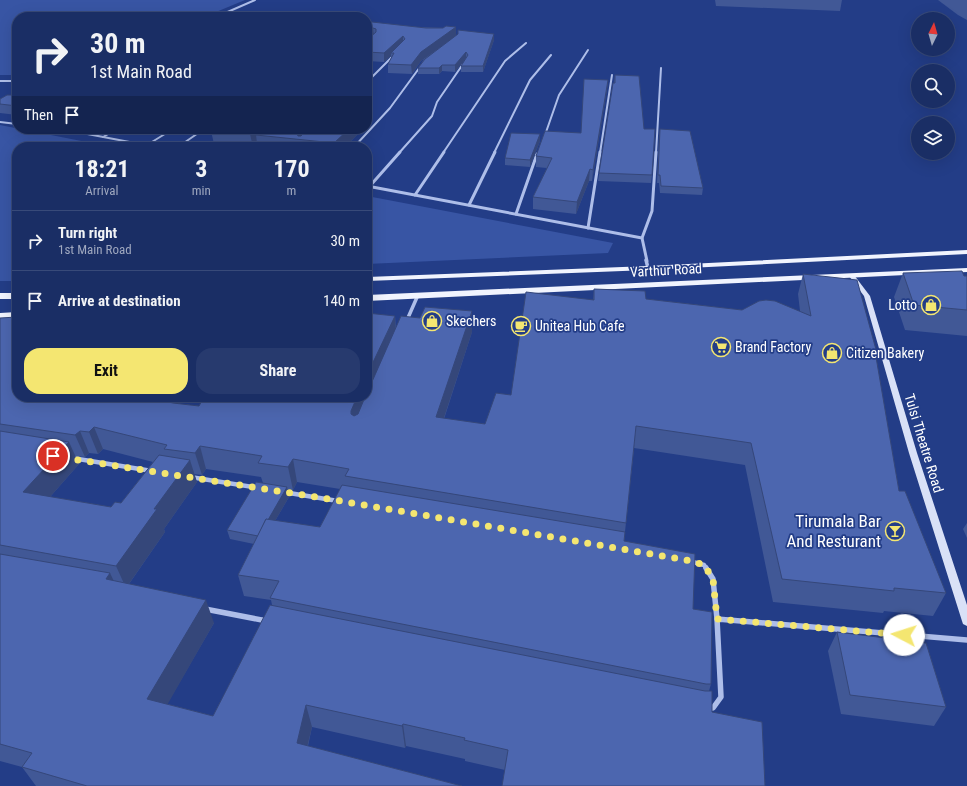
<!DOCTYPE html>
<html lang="en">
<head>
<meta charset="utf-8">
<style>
  :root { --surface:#1a2e65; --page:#273a6e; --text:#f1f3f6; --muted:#9fa8bf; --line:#384a79; --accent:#f4e671 }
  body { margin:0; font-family:"Roboto Condensed",sans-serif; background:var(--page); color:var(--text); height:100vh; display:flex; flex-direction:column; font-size:15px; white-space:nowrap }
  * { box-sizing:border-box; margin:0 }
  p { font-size:13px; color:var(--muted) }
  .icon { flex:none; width:22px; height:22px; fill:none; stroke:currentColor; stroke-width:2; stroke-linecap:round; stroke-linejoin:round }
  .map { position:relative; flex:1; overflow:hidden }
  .side { position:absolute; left:12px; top:142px; width:360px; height:260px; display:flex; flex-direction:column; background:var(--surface); border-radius:16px; box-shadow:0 4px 16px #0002,0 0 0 1px var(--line) }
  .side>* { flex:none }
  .top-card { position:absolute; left:12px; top:12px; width:360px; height:122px; border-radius:16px; box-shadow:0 4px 16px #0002,0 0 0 1px var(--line); background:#1a2e65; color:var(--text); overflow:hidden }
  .needle { width:26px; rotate:5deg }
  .buttons { position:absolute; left:911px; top:12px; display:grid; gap:8px }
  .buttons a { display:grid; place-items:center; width:44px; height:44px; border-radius:50%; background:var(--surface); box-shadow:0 4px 16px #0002,0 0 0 1px var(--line); font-size:20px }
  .pin { position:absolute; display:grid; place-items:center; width:34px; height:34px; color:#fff; margin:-17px; border:2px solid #fff; border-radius:50%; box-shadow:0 1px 4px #0007 }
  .me { position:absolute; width:44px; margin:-22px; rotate:275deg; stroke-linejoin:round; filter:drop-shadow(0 0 3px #0008) }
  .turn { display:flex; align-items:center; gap:14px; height:84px; padding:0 12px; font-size:18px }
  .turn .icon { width:52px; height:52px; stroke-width:2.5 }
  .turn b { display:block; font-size:28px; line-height:34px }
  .then { display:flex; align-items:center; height:38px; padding:0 12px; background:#0003; gap:8px; font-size:15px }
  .eta { display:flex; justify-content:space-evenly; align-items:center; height:68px; text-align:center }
  .eta b { font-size:24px; font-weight:700; line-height:28px }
  .cta { display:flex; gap:8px; margin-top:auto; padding:8px 12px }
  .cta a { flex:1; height:46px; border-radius:16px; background:var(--accent); color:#111; font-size:16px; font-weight:700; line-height:46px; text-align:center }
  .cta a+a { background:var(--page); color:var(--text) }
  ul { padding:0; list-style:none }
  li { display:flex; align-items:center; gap:12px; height:60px; padding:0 12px; border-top:1px solid var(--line) }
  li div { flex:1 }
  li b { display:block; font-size:15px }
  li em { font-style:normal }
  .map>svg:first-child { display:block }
  .green { fill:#3855a4 }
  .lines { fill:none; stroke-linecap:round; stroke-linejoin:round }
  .street-far4 { stroke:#aebee9; stroke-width:2 }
  .street-far3 { stroke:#aebee9; stroke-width:3 }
  .street-far2 { stroke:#aebee9; stroke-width:3.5 }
  .street-far1 { stroke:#aebee9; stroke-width:4.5 }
  .street { stroke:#aebee9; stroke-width:5.5 }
  .secondary { fill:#d9e1f7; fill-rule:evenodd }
  .primary { fill:#f1f4fe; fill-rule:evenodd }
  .wall { fill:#415896; fill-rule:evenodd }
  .shaded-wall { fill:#35477a }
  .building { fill:#4c66af; stroke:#35477a }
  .route { stroke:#f4e671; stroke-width:7; stroke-dasharray:0 12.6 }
  .labels { text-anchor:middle; stroke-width:3.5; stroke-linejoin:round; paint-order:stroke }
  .street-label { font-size:14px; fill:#fff; stroke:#233d87 }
  .poi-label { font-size:14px; fill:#fff; stroke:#233d87; text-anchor:start }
  .near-poi-label { font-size:17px; fill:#fff; stroke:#233d87; text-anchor:end }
</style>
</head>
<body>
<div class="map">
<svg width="967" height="786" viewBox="0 0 967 786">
  <rect width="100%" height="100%" fill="#233d87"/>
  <g class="green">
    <polygon points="0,0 245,0 204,17 17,17 17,75 0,75"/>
    <polygon points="0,125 112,147 17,147 17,281 0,281"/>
    <polygon points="367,196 613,243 608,253 367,264"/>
  </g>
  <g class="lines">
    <g class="street-far4">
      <polyline points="216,17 255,0"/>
      <polyline points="0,81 17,81"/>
      <polyline points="367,82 392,57"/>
      <polyline points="0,122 17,124"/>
      <polyline points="61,129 156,147"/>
      <polyline points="545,135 559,95 588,50"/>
      <polyline points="103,137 117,129"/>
      <polyline points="147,145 173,129"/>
      <polyline points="178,147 204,129"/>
      <polyline points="354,147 390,108 420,67"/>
      <polyline points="399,153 432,116 437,102 463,64"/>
      <polyline points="443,153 505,61 526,43"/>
      <polyline points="494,153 530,80 551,55"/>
      <polyline points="600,153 612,75"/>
      <polyline points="656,153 661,68"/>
    </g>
    <g class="street-far3">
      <polyline points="367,186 642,238 647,261"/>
      <polyline points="369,187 400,152"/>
      <polyline points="415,195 444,152"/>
      <polyline points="469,205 495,152"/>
      <polyline points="516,214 537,154"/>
      <polyline points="588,228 600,152"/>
      <polyline points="642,238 652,211 656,152"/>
    </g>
    <g class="street-far2">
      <polyline points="646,260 648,268"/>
      <polyline points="407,320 418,295"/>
    </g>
    <g class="street-far1">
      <polyline points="72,458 152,471"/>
      <polyline points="190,477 259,488"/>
      <polyline points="283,492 338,501"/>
      <polyline points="689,561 704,565 707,569"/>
    </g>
    <g class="street">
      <polyline points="706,568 713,579 717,619"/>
      <polyline points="205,609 267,621"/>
      <polyline points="707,708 713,708 721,697 717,619 967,640"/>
    </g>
    <polygon class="secondary" points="852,274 854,275 870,296 917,453 967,605 967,626 963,624 962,621 909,453 864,296 849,276"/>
    <g class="primary">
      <polygon points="967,250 967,254 648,270 367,281 367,277 648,266"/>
      <polygon points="967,268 967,272 367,301 367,295"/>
      <rect x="0" y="293" width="17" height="6"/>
      <polygon points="17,312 17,318 0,319 0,313"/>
    </g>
  </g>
  <g class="wall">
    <polygon points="715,0 842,0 840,11 716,6"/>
    <polygon points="938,0 967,0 967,20 958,15"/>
    <polygon points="367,25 443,28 456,27 456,36 494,40 483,72 461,72 461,66 466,58 455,72 442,71 439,74 418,74 418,68 424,59 421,61 412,74 388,73 388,64 391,58 391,56 384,62 367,61"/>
    <polygon points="615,75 644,129 652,175 651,183 598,181 614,83"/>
    <polygon points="608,80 607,89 592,181 589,181 576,214 533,209 533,197 547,168 536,167 536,156 581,133"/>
    <polygon points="17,90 17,115 0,113 0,99 15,95"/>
    <polygon points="214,129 363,129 345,147 258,147 257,143 253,147 214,144 211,131"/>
    <polygon points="660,129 703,188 702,195 660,193 659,183 657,183 659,136"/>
    <polygon points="540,141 530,167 505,165 505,158"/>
    <polygon points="903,273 967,276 967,336 905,330 894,297"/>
    <path d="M803,274L878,357L876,361L899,491L946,593L933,616L884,611L883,613L773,602L745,465L634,448L624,541L693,609L711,684L709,691L505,770L465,761V759L406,746L405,748L312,727L308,746L462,786H36L22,767L0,761V318L17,397L173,403L199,406L395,316L396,329L420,318L472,311V332L444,419L485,424L511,395L593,300L594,289L646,299L742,310L800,311L798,294ZM103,449L153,462L121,503L111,507L50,497L79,464L75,456L85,457L89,453L98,454ZM206,469L261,477L263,483L227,530L230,539L254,544L238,575L244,596L271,600L272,605L213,716L167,704L214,623L129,584L165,532L164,529L197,482L194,474L202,475ZM297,482L340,489L320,527L275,521L289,497L287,489L293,490Z"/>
    <polygon points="967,523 967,538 963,529"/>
    <polygon points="837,632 946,707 934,726 841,714 828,651"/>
  </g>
  <g class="shaded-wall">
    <polygon points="456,27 456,36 421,61 412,74 411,65 421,52"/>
    <polygon points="373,28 374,37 367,44 367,34"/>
    <polygon points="494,34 494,40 483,72 483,66"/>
    <polygon points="403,36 403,45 391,53 391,56 384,62 384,53"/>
    <polygon points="466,52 466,58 455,72 455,65"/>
    <polygon points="442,65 442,71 439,74 439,68"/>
    <polygon points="608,80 607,89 592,181 593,170"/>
    <polygon points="369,110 370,122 367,125 367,112"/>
    <polygon points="257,129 273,129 256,135 257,143 253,147 250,134"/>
    <polygon points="302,129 315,129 298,139 297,134"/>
    <polygon points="349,129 363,129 345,147 335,147 334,143"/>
    <polygon points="540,134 540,141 530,167 530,160"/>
    <polygon points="590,169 589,181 576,214 577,202"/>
    <polygon points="472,311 472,332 437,439 436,417"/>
    <polygon points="395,316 396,336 354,432 351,411 357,397 367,397 367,375"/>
    <polygon points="94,427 103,449 98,454 89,432"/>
    <polygon points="80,431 89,453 85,457 75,435"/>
    <polygon points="69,442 79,464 35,514 23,492"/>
    <polygon points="200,446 206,469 202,475 195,453"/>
    <polygon points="293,459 297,482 293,490 288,467"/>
    <polygon points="190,460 197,482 164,529 165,532 126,588 116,566 154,509"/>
    <polygon points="287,487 289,497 261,545 258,536"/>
    <polygon points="110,573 121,596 106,579"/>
    <polygon points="206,600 214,623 158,721 147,699"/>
    <polygon points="306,705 312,727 303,764 297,743"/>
    <polygon points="403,724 406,746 405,748 402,726"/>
  </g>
  <g class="building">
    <polygon points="372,22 426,28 443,28 446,26 456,27 421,52 411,65 388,64 394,53 391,53 405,39 403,36 384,53 367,52 367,40 376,32 376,29 373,28 367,34 367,25"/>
    <polygon points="458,30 494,34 483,66 461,66 468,55 466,52 455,65 442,65 439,68 418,68 425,59 458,34"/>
    <polygon points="615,75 639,76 644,129 655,129 652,175 599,173 613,83 615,83"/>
    <polygon points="584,79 608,80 593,170 590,169 577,202 533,197 552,158 536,156 545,131 581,133"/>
    <polygon points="17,90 17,106 0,104 0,99 7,95 15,95 15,91"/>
    <polygon points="214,129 257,129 250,134 211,131"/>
    <polygon points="263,129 302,129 297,134 298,136 301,136 308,129 349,129 334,143 256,135"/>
    <polygon points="660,129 690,131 703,188 661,186 660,175 658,175"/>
    <polygon points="511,133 540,134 530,160 505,158"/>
    <polygon points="962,271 964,276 967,276 967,310 914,305 903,273"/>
    <polygon points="803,274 857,280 878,357 876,357 899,491 905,491 946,593 894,588 894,591 782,579 751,443 636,426 626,523 345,476 349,469 293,459 288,467 258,463 262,456 206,447 200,446 195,453 164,449 167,445 94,427 89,432 80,431 75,435 0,424 0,318 17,317 17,397 136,397 144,398 146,397 173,403 199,406 204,397 357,397 351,411 351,414 354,416 358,414 365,397 367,397 367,393 401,316 420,318 425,307 472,311 436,417 485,424 496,393 511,395 526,292 594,300 594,289 645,291 646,299 742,310 759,301 766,300 775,301 811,316"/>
    <polygon points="367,313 395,316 367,375"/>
    <polygon points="0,431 69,442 23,492 111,507 115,502 121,503 159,455 190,460 154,509 157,509 116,566 0,545"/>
    <polygon points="256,482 287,487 268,520 266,519 258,536 227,530"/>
    <polygon points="342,485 625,532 624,541 695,554 693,609 712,612 711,684 706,684 270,598 279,581 238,575 266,519 320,527"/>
    <polygon points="0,554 110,573 106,579 206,600 147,699 213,716 270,605 705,691 712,691 712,712 762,722 765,786 502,786 508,750 464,740 465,738 403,724 402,726 306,705 297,743 462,786 87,786 22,767 32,753 0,744"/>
    <polygon points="837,632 926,643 946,707 850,695"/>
  </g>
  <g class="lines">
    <polyline class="route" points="53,456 329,499 692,561 704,565 713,579 717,619 904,635"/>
  </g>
  <defs>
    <symbol id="shop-ring" viewBox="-11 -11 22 22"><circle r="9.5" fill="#233d87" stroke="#f4e671" stroke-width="1.5"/><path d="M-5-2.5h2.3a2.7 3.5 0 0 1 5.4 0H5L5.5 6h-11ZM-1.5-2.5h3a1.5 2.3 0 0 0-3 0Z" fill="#f4e671"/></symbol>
    <symbol id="cafe-ring" viewBox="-11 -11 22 22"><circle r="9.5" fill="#233d87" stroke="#f4e671" stroke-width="1.5"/><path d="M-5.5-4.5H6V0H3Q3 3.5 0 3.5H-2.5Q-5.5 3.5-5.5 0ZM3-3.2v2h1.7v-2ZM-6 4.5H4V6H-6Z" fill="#f4e671"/></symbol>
    <symbol id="supermarket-ring" viewBox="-11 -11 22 22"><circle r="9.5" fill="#233d87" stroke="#f4e671" stroke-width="1.5"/><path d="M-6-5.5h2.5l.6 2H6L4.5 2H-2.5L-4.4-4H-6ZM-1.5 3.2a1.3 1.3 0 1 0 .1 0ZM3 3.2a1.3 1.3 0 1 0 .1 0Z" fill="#f4e671"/></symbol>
    <symbol id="bar-ring" viewBox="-11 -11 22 22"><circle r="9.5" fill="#233d87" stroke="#f4e671" stroke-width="1.5"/><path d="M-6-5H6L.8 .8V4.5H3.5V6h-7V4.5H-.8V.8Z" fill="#f4e671"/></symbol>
  </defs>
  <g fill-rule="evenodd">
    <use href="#shop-ring" x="920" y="294" width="22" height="22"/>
    <use href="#shop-ring" x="421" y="310" width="22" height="22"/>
    <use href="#cafe-ring" x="510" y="315" width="22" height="22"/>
    <use href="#supermarket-ring" x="710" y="336" width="22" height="22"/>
    <use href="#shop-ring" x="821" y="342" width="22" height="22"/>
    <use href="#bar-ring" x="884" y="520" width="22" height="22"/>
  </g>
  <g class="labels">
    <g class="street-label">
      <text transform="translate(666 270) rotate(-3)" y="5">Varthur Road</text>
      <text transform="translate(924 443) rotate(73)" y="5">Tulsi Theatre Road</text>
    </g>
    <g class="poi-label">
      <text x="917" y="310" text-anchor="end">Lotto</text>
      <text x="446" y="326">Skechers</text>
      <text x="535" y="331">Unitea Hub Cafe</text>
      <text x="735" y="352">Brand Factory</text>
      <text x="846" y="358">Citizen Bakery</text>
    </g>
    <g class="near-poi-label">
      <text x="881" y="527">Tirumala Bar<tspan x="881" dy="20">And Resturant</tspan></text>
    </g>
  </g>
</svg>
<div class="buttons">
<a><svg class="needle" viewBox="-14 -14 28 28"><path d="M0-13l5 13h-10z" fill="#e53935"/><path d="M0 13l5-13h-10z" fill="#9fa8bf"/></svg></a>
<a><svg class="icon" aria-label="search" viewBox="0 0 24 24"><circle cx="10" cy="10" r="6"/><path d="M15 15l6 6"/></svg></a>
<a><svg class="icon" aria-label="layers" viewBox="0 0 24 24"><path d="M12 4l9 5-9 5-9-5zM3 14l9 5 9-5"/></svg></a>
</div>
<div class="pin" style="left:53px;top:456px;background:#d93025"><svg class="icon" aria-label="arrive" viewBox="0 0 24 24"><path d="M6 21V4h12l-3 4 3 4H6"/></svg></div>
<svg class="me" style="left:904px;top:635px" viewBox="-20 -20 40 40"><circle r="19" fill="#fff"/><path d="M0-13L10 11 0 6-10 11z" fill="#f4e671"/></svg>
<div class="top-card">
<div class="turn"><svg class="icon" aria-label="right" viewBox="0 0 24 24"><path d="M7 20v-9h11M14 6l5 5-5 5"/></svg><div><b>30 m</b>1st Main Road</div></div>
<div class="then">Then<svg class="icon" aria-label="arrive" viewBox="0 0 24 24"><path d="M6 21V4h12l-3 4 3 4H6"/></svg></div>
</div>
<section class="side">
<div class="eta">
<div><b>18:21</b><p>Arrival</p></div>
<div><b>3</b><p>min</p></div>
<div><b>170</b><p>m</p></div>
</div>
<ul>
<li><svg class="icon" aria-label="right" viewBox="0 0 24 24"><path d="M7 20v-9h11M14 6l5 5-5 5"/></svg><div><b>Turn right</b><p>1st Main Road</p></div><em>30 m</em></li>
<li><svg class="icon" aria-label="arrive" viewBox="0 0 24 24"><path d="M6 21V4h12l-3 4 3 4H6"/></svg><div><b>Arrive at destination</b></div><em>140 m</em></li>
</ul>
<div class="cta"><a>Exit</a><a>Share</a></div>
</section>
</div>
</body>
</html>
